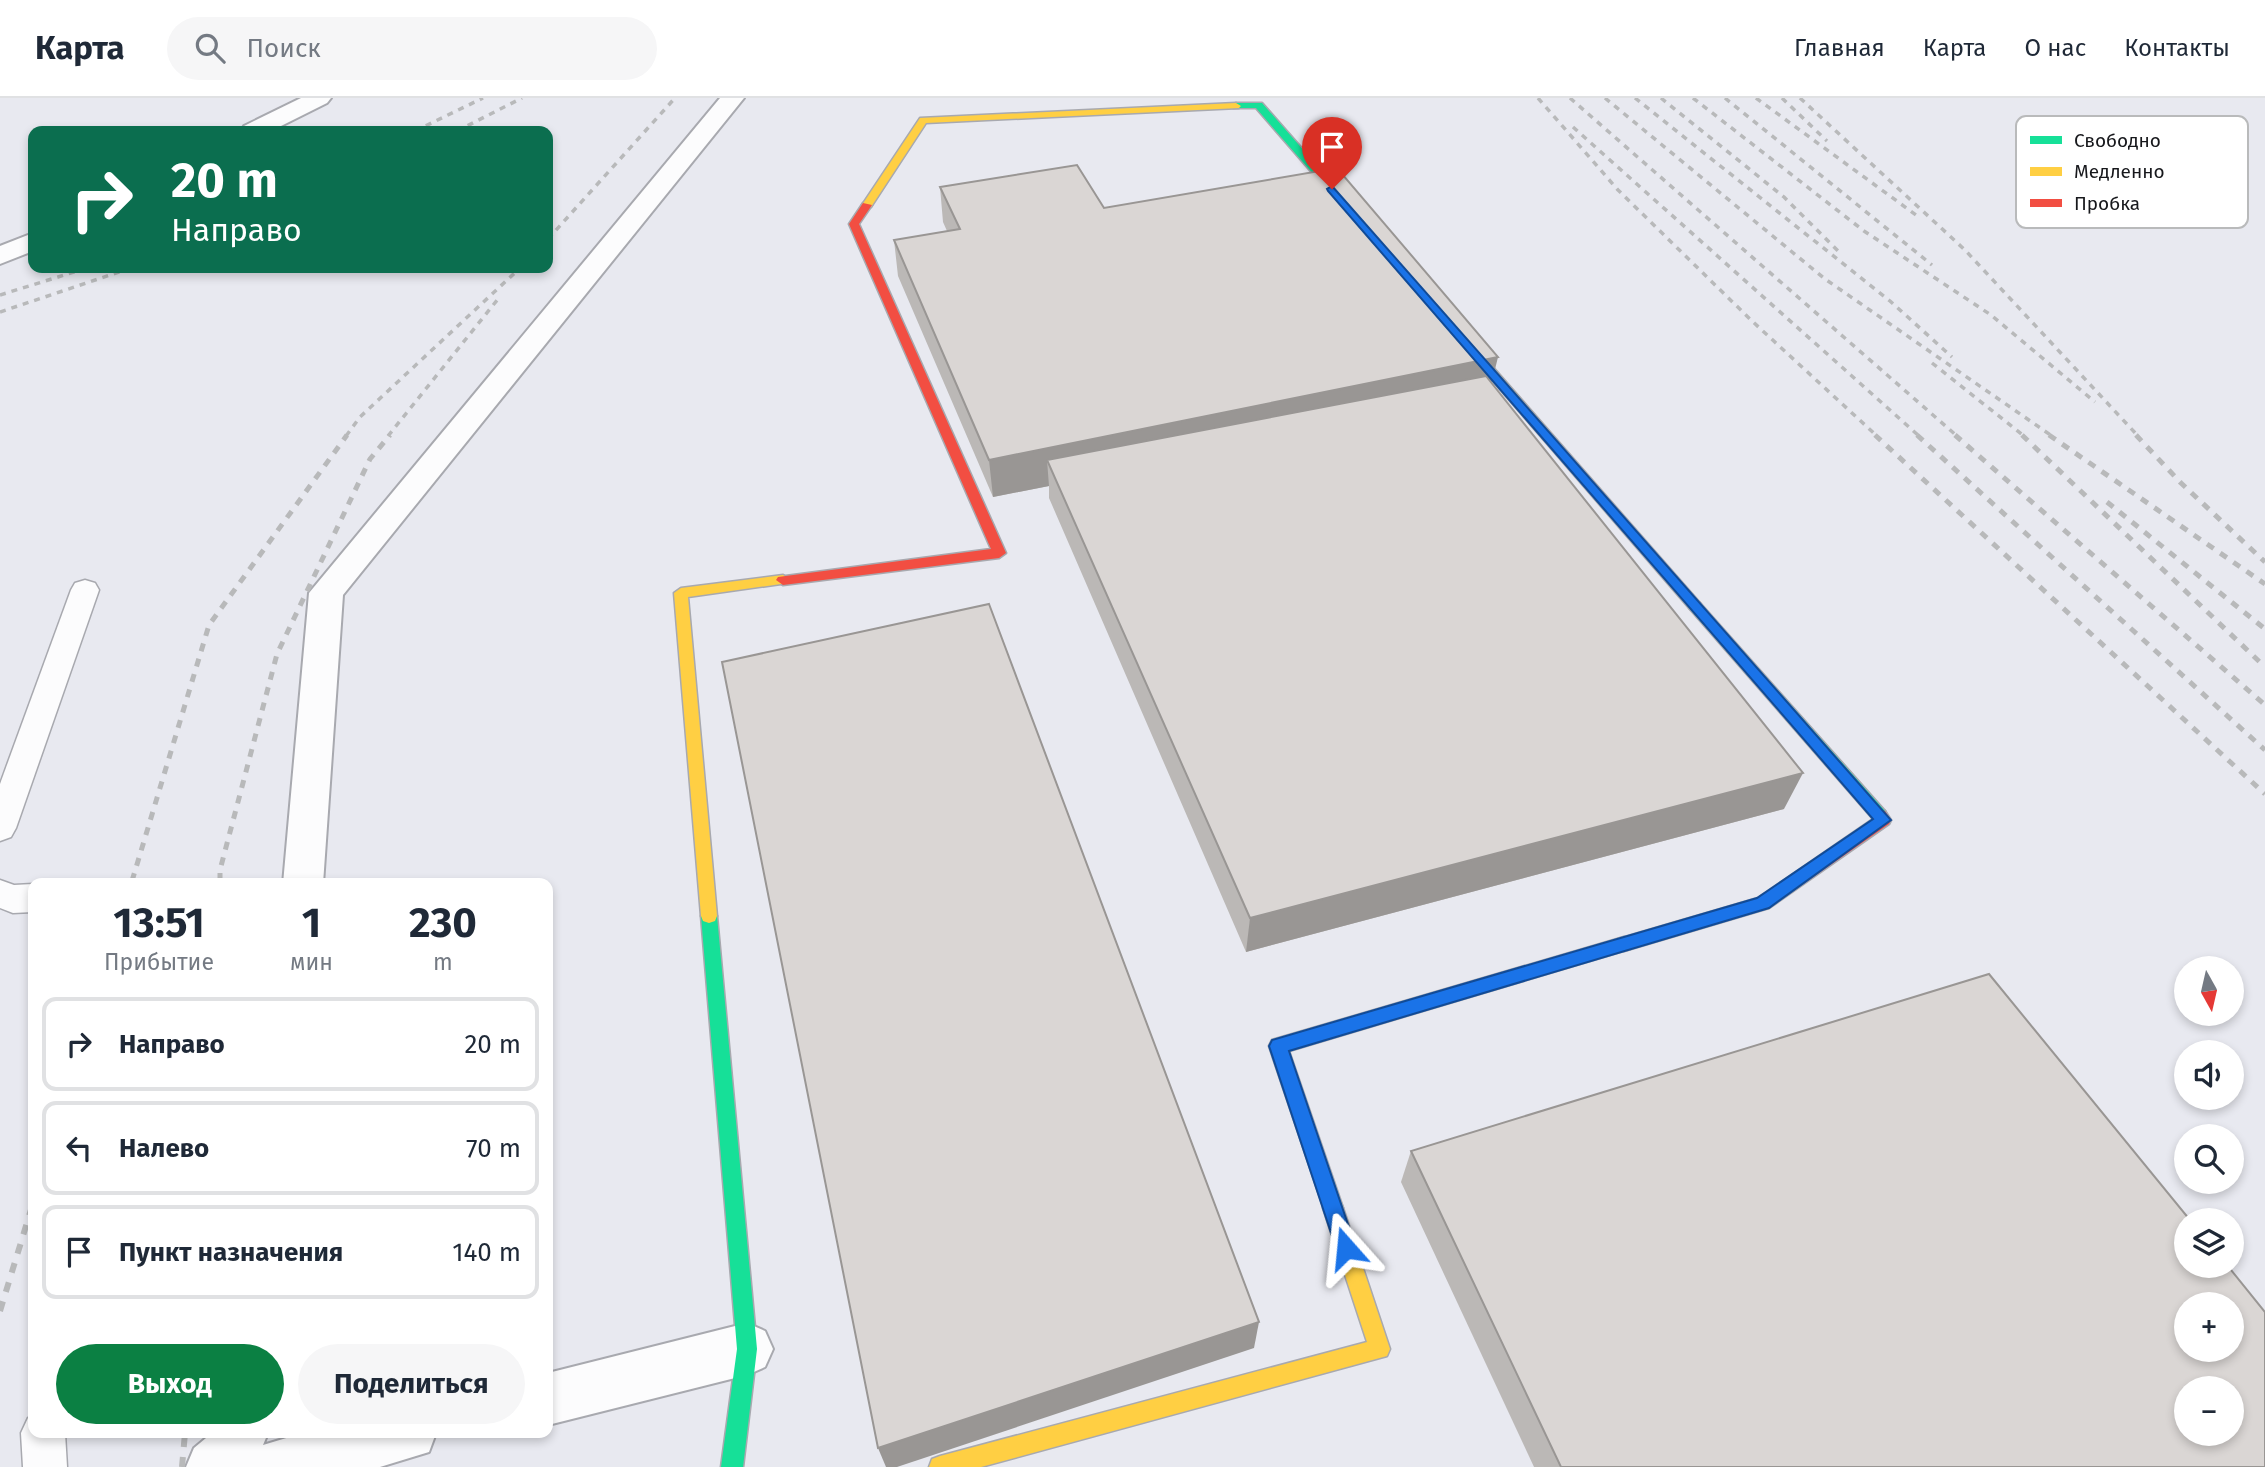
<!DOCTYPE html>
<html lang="ru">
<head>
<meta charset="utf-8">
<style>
  :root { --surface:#fff; --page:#f6f6f7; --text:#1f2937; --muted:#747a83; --line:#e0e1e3; --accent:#0b8043 }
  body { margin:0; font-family:"Fira Sans",sans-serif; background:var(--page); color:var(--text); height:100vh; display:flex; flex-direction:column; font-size:26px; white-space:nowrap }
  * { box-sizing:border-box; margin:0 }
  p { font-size:23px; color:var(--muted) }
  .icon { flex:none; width:38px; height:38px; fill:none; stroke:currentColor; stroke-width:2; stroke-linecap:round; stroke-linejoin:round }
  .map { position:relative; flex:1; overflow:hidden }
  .side { position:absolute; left:28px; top:780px; width:525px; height:560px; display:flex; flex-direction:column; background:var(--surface); border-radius:14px; box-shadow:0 4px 10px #0003 }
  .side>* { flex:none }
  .top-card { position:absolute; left:28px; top:28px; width:525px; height:147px; border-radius:14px; box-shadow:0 4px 10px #0003; background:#0b6e4f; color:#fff; overflow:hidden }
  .needle { width:46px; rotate:172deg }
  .tools { position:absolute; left:2174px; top:858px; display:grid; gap:14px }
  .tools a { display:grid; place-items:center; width:70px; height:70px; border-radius:50%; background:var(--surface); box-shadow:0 4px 10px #0003; font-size:35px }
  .pin { position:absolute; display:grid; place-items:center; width:60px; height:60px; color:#fff; margin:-72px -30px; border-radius:50% 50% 50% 0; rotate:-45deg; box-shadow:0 0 7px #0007 }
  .pin .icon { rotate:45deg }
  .me { position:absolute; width:77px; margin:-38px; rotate:342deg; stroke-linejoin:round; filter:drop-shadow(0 0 5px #0008) }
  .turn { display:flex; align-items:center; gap:24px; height:147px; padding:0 28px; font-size:32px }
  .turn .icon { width:91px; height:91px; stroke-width:2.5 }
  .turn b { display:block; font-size:49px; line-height:60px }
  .eta { display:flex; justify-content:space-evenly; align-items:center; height:119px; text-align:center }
  .eta b { font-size:42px; font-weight:700; line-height:49px }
  .primary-button { display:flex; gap:14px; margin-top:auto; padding:14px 28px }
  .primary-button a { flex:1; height:80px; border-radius:42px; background:var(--accent); color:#fff; font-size:28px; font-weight:700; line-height:80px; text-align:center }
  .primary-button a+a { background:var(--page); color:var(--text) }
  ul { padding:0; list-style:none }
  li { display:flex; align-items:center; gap:21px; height:94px; margin:0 14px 10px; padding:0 14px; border:4px solid var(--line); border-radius:14px }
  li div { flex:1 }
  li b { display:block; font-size:26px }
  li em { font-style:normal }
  header { display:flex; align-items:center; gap:42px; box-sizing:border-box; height:98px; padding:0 35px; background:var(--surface); border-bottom:2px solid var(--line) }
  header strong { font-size:33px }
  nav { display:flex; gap:38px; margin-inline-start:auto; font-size:24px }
  .search { width:490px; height:63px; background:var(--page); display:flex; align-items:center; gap:18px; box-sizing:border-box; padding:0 24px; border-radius:38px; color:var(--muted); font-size:26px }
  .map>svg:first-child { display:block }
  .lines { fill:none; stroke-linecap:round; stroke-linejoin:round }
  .lane-casing { stroke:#a8a9af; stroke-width:3 }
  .street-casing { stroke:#a8a9af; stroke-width:4 }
  .fast-casing { stroke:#a8a9af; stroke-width:3 }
  .slow-casing { stroke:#a8a9af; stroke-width:3 }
  .jam-casing { stroke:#a8a9af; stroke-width:3 }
  .lane { fill:#fcfcfd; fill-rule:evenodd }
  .street { fill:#fcfcfd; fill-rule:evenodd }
  .fast { fill:#16e098; fill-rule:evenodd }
  .slow { fill:#ffcf43; fill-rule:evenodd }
  .jam { fill:#f24e42; fill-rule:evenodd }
  .rail-far2 { stroke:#b8b9ba; stroke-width:3.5; stroke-dasharray:6 6; stroke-linecap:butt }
  .rail-far1 { stroke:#b8b9ba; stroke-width:5; stroke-dasharray:8 8; stroke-linecap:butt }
  .rail { stroke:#b8b9ba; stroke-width:6; stroke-dasharray:10 10; stroke-linecap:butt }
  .wall { fill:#bbb8b6 }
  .shaded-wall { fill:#999694 }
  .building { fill:#dad6d4; stroke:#999694; stroke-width:2; fill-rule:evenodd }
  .route { fill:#1a73e8; stroke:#114b97; stroke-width:2 }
  .key { fill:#fff; stroke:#b9babb; stroke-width:2 }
  .key-label { font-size:19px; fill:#17181c }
</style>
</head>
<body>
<header>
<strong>Карта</strong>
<div class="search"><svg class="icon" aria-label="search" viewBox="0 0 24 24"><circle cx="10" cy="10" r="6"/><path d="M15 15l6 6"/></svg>Поиск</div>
<nav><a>Главная</a><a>Карта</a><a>О нас</a><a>Контакты</a></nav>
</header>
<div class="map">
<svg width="2265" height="1369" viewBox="0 0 2265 1369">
  <rect width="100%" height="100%" fill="#e8e9f0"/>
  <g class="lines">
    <defs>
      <g id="lane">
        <polygon points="85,482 95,485 99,492 16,730 11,739 0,743 0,686 71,492 75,485"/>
        <polygon points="0,782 14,787 33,786 33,814 13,815 0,810"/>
        <polygon points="33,1317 33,1335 65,1335 67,1369 23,1369 21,1335 28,1320"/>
      </g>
      <g id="street">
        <polygon points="301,0 331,0 327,5 271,33 241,33 244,28"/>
        <polygon points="720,0 744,0 343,497 323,786 283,786 309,495"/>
        <polygon points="33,135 33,153 0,166 0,148"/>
        <polygon points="747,1225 765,1233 773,1251 765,1269 747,1277 548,1327 548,1275"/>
        <polygon points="212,1335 268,1335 263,1347 303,1335 436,1335 429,1354 380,1369 186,1369 194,1350"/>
      </g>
      <g id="fast">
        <polygon points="1236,5 1262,5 1356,112 1356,116 1348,116 1256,10 1233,10 1231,8"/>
        <polygon points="1695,503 1700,505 1885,713 1887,717 1885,721 1873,721 1690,511 1688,508"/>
        <polygon points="709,811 715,813 717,818 757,1251 743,1369 721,1369 737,1251 701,818 703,813"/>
        <polygon points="1624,839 1630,841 1633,846 1630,851 1289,953 1343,1110 1340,1117 1333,1119 1326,1117 1269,948 1272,942"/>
      </g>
      <g id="slow">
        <polygon points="1236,5 1241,8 1239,10 926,25 871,109 862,107 920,20"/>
        <polygon points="1458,232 1462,234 1700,505 1702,508 1700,511 1690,511 1454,238 1452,236"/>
        <polygon points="783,477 790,482 788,485 688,499 717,818 715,823 709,825 703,823 701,818 674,495 681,490"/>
        <polygon points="1333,1101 1340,1103 1343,1110 1390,1251 1387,1258 981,1369 929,1369 932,1361 940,1358 1367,1244 1323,1110 1326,1103"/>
      </g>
      <g id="jam">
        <polygon points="863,105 872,107 859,126 1006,455 999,460 783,487 776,482 778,479 991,451 849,126"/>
        <polygon points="1879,711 1885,713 1891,722 1889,726 1769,810 1624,853 1618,851 1615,846 1618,841 1758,800 1873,721 1871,717 1873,713"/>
      </g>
    </defs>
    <use href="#lane" class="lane-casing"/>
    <use href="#street" class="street-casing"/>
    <use href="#fast" class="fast-casing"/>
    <use href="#slow" class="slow-casing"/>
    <use href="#jam" class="jam-casing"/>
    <use href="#lane" class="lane"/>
    <use href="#street" class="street"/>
    <use href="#fast" class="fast"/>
    <use href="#slow" class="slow"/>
    <use href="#jam" class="jam"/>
    <g class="rail-far2">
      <polyline points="1538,0 1618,92 1752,223 1877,338"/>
      <polyline points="1570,0 1957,338"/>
      <polyline points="1605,0 1825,181 2052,338"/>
      <polyline points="1635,0 1890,203 1952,259"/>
      <polyline points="1661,0 1784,99 1841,156"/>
      <polyline points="1693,0 1864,133 1991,217 2095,304"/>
      <polyline points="1725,0 1932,167"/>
      <polyline points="1756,0 1916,117"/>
      <polyline points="1782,0 1827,43"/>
      <polyline points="1800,0 1965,152 2138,338"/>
      <polyline points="1573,29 1919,338"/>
      <polyline points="415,33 483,0"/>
      <polyline points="457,33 522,0"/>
      <polyline points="548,141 675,0"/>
      <polyline points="0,197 87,170"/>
      <polyline points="0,214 131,170"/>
      <polyline points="1932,265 2024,338"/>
      <polyline points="346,338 360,319 520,170"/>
      <polyline points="388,338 498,201"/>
    </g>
    <g class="rail-far1">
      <polyline points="1875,337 2265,696"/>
      <polyline points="1917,337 2265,652"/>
      <polyline points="1955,337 2265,607"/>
      <polyline points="2022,337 2265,569"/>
      <polyline points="2049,337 2265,486"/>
      <polyline points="2136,337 2181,385 2265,464"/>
      <polyline points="2107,404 2265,531"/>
      <polyline points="132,783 209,527 347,337"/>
      <polyline points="220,783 220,772 277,556 370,361 390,337"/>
    </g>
    <g class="rail">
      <polyline points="220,782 220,786"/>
      <polyline points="131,786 132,782"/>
      <polyline points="0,1213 33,1105"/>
      <polyline points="182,1369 185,1335"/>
    </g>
  </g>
  <g class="wall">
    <polygon points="940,89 1104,110 1492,285 1784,711 1246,854 1049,400 1049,388 993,399 898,178 894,142 947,133 943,124"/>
    <polygon points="1411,1053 2265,1369 1534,1369 1401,1084"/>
  </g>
  <g class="shaded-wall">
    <polygon points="1498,259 1489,296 1047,362 1049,388 993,399 989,362"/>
    <polygon points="1803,675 1784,711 1246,854 1250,820"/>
    <polygon points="1259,1224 1254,1250 897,1369 886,1369 878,1350"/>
  </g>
  <g class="building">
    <polygon points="1077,67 1104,110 1337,70 1498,259 989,362 894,142 960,131 940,89"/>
    <polygon points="1486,278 1803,675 1250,820 1047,362"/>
    <polygon points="989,506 1259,1224 878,1350 722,564"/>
    <path d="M1989,876L2190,1122H2186V1167H2227L2265,1214V1369H1561L1411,1053ZM2186,1206H2231V1251H2186ZM2186,1290H2231V1335H2186Z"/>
  </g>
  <polygon class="route" points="1332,88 1891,722 1769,810 1289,953 1356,1150 1353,1157 1346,1160 1339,1157 1336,1150 1269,948 1272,942 1757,800 1873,721 1328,93 1327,91"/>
  <rect x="2016" y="18" width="232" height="112" rx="10" class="key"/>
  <rect x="2030" y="38" width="32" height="8" fill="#16e098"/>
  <rect x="2030" y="69" width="32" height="9" fill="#ffcf43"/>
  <rect x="2030" y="101" width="32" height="8" fill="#f24e42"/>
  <g class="key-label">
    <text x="2074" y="49">Свободно</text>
    <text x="2074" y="80">Медленно</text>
    <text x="2074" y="112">Пробка</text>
  </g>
</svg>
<div class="tools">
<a><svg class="needle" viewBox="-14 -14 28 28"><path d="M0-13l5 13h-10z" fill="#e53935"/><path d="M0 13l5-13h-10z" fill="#747a83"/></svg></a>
<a><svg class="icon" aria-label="sound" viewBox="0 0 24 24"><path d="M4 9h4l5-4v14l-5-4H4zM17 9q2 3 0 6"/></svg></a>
<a><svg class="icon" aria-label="search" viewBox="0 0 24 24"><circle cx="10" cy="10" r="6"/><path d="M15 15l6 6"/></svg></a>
<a><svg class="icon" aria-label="layers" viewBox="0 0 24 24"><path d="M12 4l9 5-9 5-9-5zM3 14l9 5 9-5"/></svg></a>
<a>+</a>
<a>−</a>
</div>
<div class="pin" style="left:1332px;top:91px;background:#d93025"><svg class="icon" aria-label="arrive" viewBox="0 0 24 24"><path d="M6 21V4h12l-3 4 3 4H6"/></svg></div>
<svg class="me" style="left:1346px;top:1150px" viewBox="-20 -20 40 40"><path d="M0-17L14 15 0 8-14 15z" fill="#1a73e8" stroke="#fff" stroke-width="4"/></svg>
<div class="top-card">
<div class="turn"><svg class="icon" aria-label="right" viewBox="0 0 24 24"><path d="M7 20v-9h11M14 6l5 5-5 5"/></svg><div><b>20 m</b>Направо</div></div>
</div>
<section class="side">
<div class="eta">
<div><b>13:51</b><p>Прибытие</p></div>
<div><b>1</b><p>мин</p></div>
<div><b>230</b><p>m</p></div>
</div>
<ul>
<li><svg class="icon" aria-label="right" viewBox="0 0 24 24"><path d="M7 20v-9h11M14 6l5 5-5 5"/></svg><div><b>Направо</b></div><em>20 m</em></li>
<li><svg class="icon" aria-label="left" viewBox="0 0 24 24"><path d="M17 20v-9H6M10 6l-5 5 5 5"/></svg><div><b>Налево</b></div><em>70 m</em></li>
<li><svg class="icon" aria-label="arrive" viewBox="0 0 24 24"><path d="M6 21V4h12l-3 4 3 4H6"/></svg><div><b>Пункт назначения</b></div><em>140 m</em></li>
</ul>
<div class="primary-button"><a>Выход</a><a>Поделиться</a></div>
</section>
</div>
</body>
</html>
